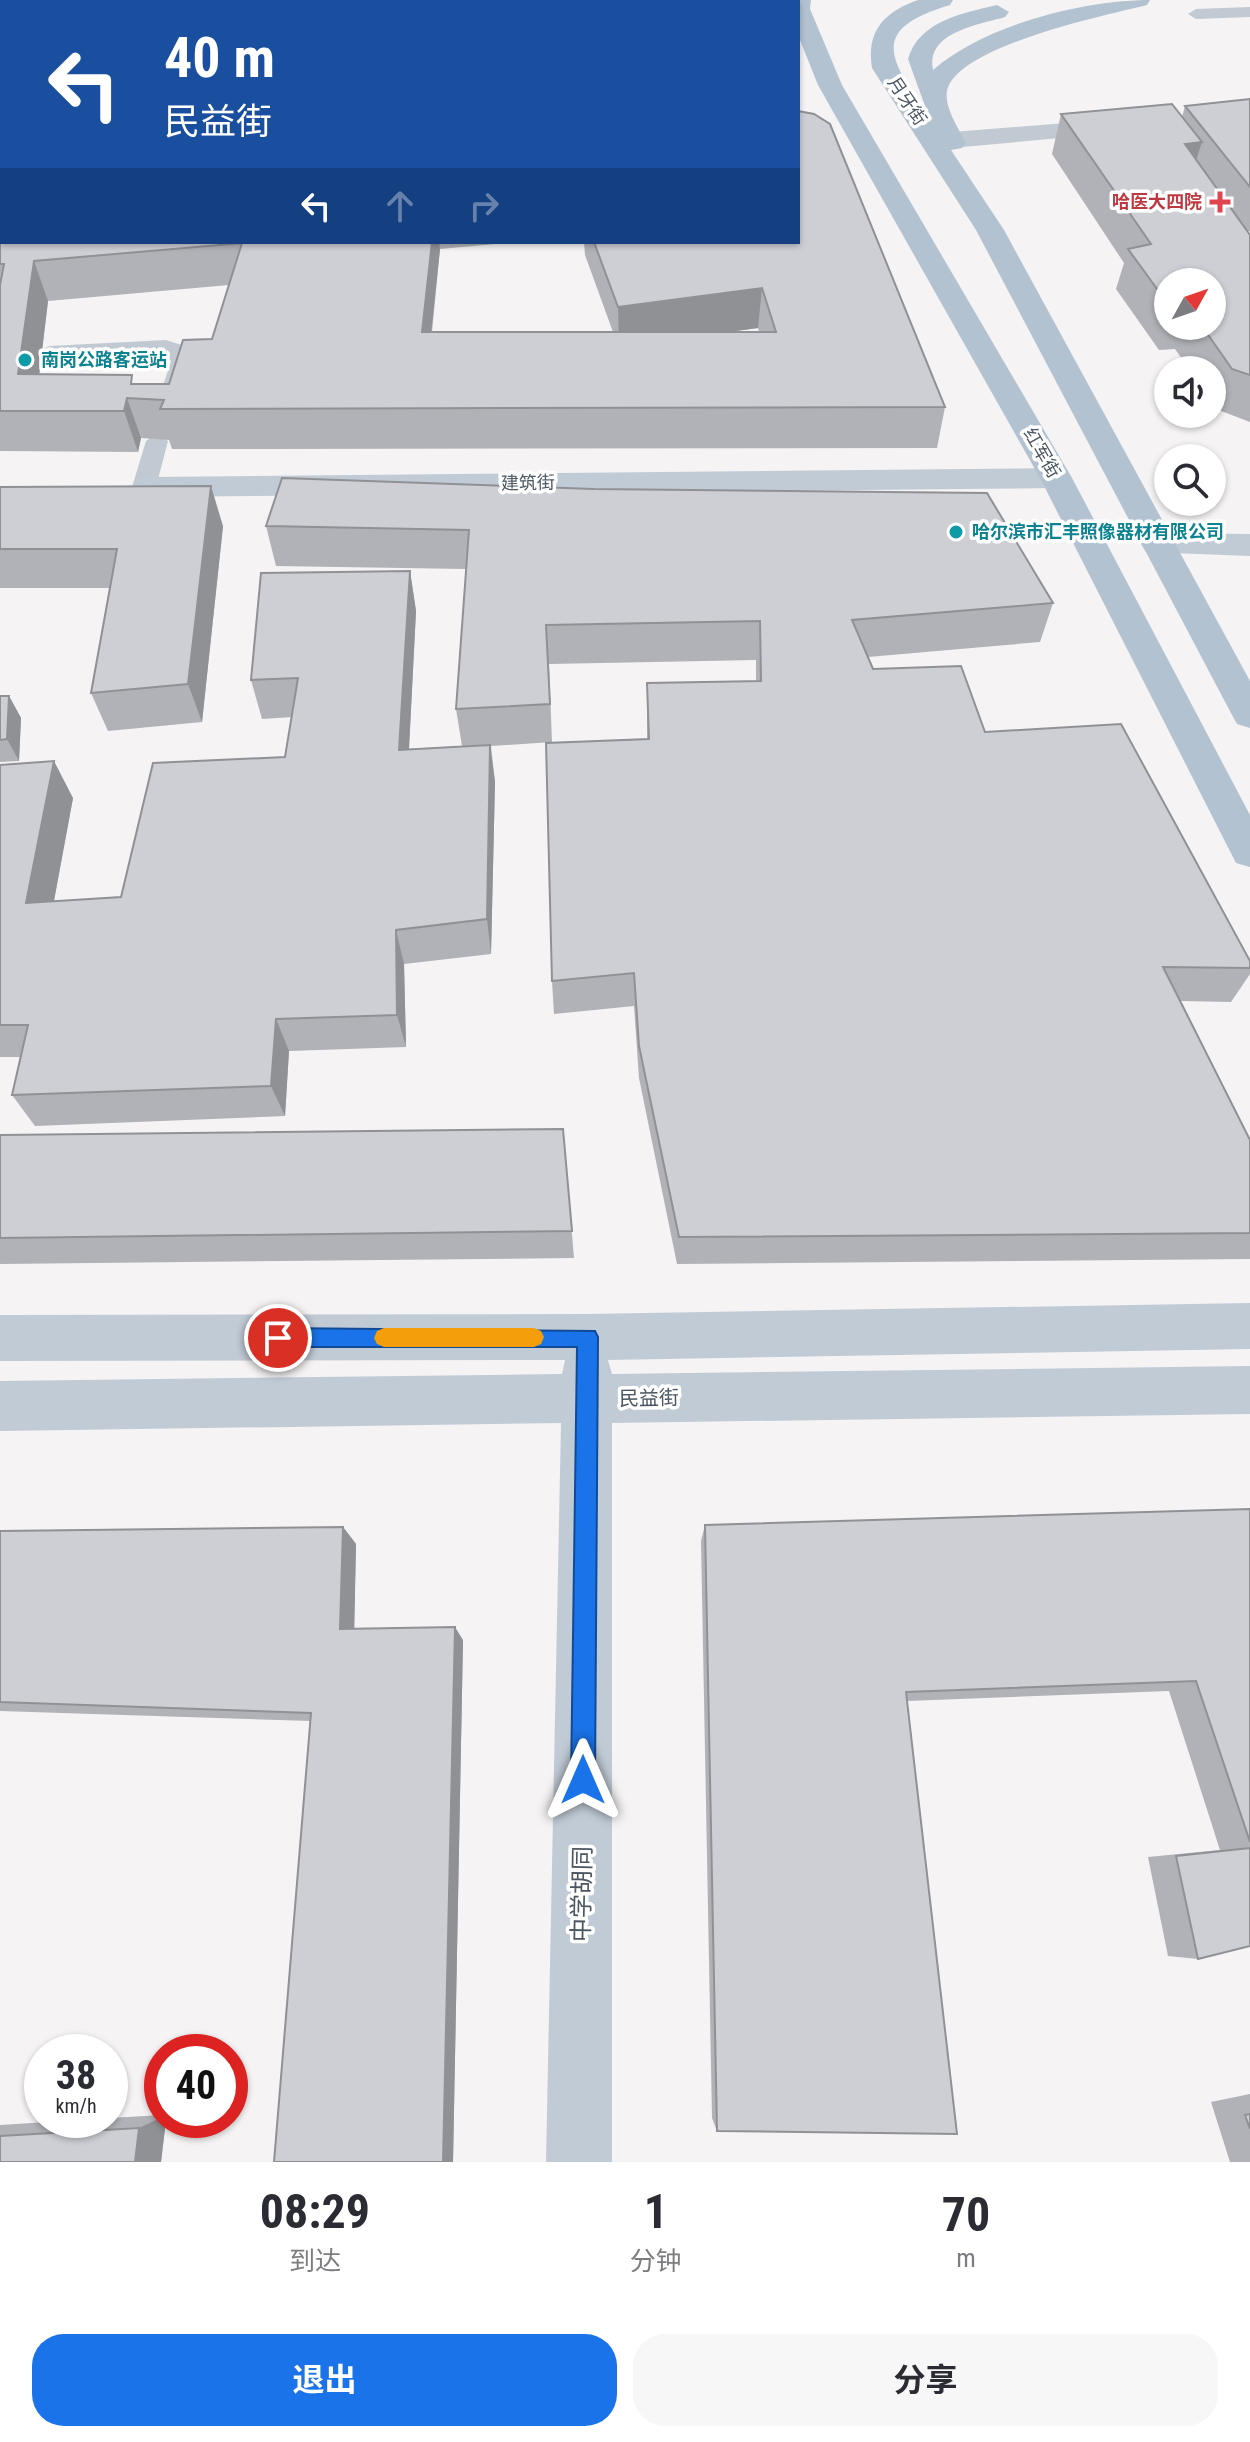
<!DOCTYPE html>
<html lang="zh">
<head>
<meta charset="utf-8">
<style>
  :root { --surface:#fff; --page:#f7f7f7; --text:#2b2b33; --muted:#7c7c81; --accent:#1a73e8 }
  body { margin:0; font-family:"Roboto Condensed","Noto Sans SC",sans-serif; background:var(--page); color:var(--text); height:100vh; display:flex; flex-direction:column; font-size:30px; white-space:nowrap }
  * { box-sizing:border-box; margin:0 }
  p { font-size:26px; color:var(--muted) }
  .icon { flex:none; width:44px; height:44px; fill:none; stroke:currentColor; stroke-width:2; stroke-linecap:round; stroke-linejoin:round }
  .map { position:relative; height:2162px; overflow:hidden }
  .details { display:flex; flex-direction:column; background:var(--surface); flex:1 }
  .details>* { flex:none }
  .hud { position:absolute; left:0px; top:0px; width:800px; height:244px; box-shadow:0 2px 6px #0004; background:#1a4fa0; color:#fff; overflow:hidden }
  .needle { width:52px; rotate:50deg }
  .tools { position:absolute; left:1154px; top:268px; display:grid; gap:16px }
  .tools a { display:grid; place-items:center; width:72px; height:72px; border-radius:50%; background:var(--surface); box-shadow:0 2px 6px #0004; font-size:40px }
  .speed { position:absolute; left:24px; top:2034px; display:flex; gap:16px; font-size:40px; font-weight:700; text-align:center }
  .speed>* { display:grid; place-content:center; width:104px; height:104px; border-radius:50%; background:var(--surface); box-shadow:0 2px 6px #0004; line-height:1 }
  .speed small { font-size:20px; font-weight:400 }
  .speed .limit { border:12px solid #d22; background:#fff; color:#111 }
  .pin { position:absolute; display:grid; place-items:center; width:68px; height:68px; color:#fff; margin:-34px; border:4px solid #fff; border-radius:50%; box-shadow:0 2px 8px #0007 }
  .me { position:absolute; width:88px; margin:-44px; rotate:0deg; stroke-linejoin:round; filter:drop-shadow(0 0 6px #0008) }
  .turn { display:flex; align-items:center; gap:28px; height:168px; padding:0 32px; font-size:36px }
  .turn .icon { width:104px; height:104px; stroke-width:2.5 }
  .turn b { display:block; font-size:56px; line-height:68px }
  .lanes { display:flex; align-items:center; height:76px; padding:0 32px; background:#0003; justify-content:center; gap:40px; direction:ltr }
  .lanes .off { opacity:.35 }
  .eta { display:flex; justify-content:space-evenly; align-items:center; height:136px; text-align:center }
  .eta b { font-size:48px; font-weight:700; line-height:56px }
  .cta { display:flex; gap:16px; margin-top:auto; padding:16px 32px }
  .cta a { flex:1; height:92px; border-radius:32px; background:var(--accent); color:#fff; font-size:32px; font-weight:700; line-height:92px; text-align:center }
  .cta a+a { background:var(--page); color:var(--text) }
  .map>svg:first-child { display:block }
  .green { fill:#c3f1d5 }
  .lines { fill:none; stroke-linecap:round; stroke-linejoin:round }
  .lane { fill:#c1cad2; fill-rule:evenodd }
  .street { fill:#c1cad2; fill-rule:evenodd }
  .secondary { fill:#c1cbd6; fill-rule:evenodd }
  .primary { fill:#b3c2d1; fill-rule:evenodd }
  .wall { fill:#b0b2b7; fill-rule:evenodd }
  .shaded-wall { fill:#909195 }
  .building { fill:#cdcfd5; stroke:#909195; stroke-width:2; fill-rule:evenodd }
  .route { fill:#1a73e8; stroke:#114b97; stroke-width:2 }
  .slow { fill:#f59e0b }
  .health-dot { fill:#e0444e; stroke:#fff; stroke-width:3 }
  .culture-dot { fill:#0f9aa8; stroke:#fff; stroke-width:3 }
  .labels { text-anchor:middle; stroke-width:7; stroke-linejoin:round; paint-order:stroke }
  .far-street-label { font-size:18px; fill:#4a5661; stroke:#fff }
  .far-health-label { font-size:18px; font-weight:bold; fill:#be3a42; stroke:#fff; text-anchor:end }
  .far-culture-label { font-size:18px; font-weight:bold; fill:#0d838f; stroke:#fff; text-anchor:start }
  .street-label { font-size:20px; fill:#4a5661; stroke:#fff }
  .near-street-label { font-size:24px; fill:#4a5661; stroke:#fff }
</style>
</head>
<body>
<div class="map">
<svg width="1250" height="2162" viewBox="0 0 1250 2162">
  <rect width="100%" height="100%" fill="#f5f3f3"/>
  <polygon class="green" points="0,0 667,0 2,2 0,38"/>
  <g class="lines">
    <g class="lane">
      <polygon points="699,0 715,0 716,2 700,2"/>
      <polygon points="1250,7 1250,17 1196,19 1188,14 1196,9"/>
      <rect x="0" y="45" width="2" height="10"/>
      <rect x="0" y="85" width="2" height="10"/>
      <rect x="0" y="114" width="2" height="10"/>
      <polygon points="166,340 185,346 193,361 182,395 171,402 160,395 171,361 163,353 49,358 38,352 49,346"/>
      <polygon points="157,434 168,441 156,487 152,492 136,492 132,487 146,441"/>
    </g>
    <polygon class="street" points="1117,119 1126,122 1130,127 1126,132 952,148 939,140 952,132"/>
    <g class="secondary">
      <polygon points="1056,468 1067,471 1072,478 1067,485 1056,488 150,497 139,494 134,487 139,480 150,477"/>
      <polygon points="1158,533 1250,534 1250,556 1146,552 1141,544 1146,536"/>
      <polygon points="1250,1303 1250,1349 608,1360 612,1374 1250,1366 1250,1414 612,1423 612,2162 546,2162 561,1423 0,1431 0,1381 562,1374 565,1360 0,1361 0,1315 587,1314"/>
    </g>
    <g class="primary">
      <polygon points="789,0 811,0 810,9 842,85 1072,478 1250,815 1250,867 1236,863 1040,478 818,85 798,35 798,2"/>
      <path d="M918,0H953L950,5C866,30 891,60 929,117L908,59C919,21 963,13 997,5L1009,12L1005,17C978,25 926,32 933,70C984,25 1084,0 1150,0L1147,5C1107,15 956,46 947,91C944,107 959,129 966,143L962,148L951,150L1004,230L1250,681V728L1237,724L1232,715L976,230L872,68C866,31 884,12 918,0Z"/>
    </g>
  </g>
  <g class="wall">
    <path d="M1250,99V231H1247L1250,235V422L1216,409L1212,403V370H1190L1175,349L1159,350L1116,289L1124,263L1052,154L1061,114L1182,117L1185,106ZM1168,282L1212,326H1168Z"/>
    <path d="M0,168L2,242H517L440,249L432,332H613L585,255L584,242H798L945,407L937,448L172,449L169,440L141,438L138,452L0,451ZM229,285L212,339L169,384H135L39,374L48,301ZM758,328L759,332H728Z"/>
    <polygon points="282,478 1053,603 1040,642 868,657 873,669 985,732 1250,961 1250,974 1231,1002 1181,1001 1250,1140 1250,1259 677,1264 639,1078 634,1006 554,1014 552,981 647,739 647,683 756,681 756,660 549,664 552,742 491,746 495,782 491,954 404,964 406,1047 289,1051 285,1116 35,1126 12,1095 20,1057 0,1057 0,765 73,798 54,901 121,897 285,757 292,717 262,719 251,680 410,571 416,611 409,749 462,746 456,709 466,569 276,566 266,526"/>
    <polygon points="0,487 223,526 202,722 108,731 91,693 110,588 0,588"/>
    <polygon points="0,696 9,696 21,718 19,761 0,762"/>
    <polygon points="563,1129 574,1258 0,1264 0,1135"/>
    <polygon points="1250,1509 1250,1946 1198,1959 1168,1956 1148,1857 1220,1850 1169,1691 907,1701 717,2131 712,2118 701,1541 705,1525"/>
    <polygon points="343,1527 356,1544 354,1629 463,1640 453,2162 274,2162 311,1721 0,1711 0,1531"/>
    <polygon points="1250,2094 1250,2162 1230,2162 1211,2102"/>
    <polygon points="162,2115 162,2120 166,2120 161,2162 0,2162 0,2125 80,2120 110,2120 110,2118"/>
  </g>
  <g class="shaded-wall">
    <polygon points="1202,142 1189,182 1185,144"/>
    <polygon points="432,242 439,242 440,249 427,372 422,332"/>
    <polygon points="34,261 48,301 35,411 18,374"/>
    <polygon points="762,288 758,328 619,347 618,307"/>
    <polygon points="127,398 141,438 138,452 124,411"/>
    <polygon points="211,486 223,526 202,722 188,684"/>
    <polygon points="410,571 416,611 407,787 399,750"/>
    <polygon points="9,696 21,718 19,761 7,739"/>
    <polygon points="490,745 495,782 491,954 487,919"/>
    <polygon points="54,761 73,798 47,938 26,903"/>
    <polygon points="396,930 404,964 406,1047 397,1015"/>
    <polygon points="276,1019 289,1051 285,1116 271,1086"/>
    <polygon points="343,1527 356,1544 354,1642 340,1629"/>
    <polygon points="455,1627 463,1640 453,2162 443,2162"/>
    <polygon points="162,2117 162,2120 166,2120 161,2162 135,2162 139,2128"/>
  </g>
  <g class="building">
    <polygon points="1250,99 1250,187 1185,106"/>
    <polygon points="1172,104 1202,142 1185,144 1250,235 1250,375 1232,369 1202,326 1212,326 1212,282 1168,282 1168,304 1128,249 1151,244 1061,114"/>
    <path d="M798,111L814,114L830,124L945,407L160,409L164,400L127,398L124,411H0V285L4,264H0V168H2V242H432L422,332H776L762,288L618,307L594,242H798ZM242,243L212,339L183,340L169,384H131L132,375L18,374L34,261Z"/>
    <polygon points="282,478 594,489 987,493 1053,603 852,620 873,669 961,666 985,732 1121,724 1250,961 1250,968 1163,967 1250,1140 1250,1233 679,1237 639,1046 634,973 552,981 546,743 649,739 647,683 761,681 760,621 546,625 550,704 456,709 469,530 266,526"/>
    <polygon points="211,486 188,684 91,693 117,549 0,549 0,487"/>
    <polygon points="410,571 399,750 490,745 487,919 396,930 397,1015 276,1019 271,1086 12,1095 28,1025 0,1025 0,765 54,761 26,903 121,897 153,763 285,757 298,678 251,680 261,573"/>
    <polygon points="0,696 9,696 7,739 0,740"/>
    <polygon points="563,1129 572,1231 0,1238 0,1135"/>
    <polygon points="1250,1509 1250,1842 1196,1681 906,1692 957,2134 717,2131 705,1525"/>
    <polygon points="343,1527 340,1629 455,1627 443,2162 274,2162 311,1713 0,1702 0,1531"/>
    <polygon points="1250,1848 1250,1946 1198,1959 1176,1856"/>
    <polygon points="1250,2114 1250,2129 1245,2115"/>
    <polygon points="139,2128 135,2162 0,2162 0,2136"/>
  </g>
  <polygon class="route" points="278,1328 595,1331 598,1337 595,1780 591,1789 583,1792 575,1789 571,1780 577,1347 278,1347 271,1344 268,1338 271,1331"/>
  <polygon class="slow" points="384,1328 534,1328 541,1331 544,1337 541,1344 534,1347 384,1347 377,1344 374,1338 377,1331"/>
  <path class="health-dot" d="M1216 190h8v8h8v8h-8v8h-8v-8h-8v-8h8z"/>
  <g class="culture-dot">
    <circle cx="25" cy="360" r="8"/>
    <circle cx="956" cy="532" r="8"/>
  </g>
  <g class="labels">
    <g class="far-street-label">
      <text transform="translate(907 101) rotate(56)" y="6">月牙街</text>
      <text transform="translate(1042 453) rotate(60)" y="6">红军街</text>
      <text transform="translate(528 483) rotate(-1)" y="6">建筑街</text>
    </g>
    <g class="far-health-label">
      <text x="1202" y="208">哈医大四院</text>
    </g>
    <g class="far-culture-label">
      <text x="41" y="366">南岗公路客运站</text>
      <text x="972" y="538">哈尔滨市汇丰照像器材有限公司</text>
    </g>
    <g class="street-label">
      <text transform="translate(649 1398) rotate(-1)" y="7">民益街</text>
    </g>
    <g class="near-street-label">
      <text transform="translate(582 1894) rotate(-89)" y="8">中学胡同</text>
    </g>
  </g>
</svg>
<div class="tools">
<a><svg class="needle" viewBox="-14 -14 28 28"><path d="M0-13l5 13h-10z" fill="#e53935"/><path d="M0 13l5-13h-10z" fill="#7c7c81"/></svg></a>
<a><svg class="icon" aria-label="sound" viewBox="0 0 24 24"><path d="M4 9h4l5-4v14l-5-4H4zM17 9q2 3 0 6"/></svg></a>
<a><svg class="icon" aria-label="search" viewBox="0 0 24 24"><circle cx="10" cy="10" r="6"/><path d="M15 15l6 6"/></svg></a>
</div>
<div class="speed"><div>38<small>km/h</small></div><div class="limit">40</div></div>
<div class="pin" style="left:278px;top:1338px;background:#d93025"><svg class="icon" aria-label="arrive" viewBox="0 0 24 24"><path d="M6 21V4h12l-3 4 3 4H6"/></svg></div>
<svg class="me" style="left:583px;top:1780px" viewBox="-20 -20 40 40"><path d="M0-17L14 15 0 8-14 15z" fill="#1a73e8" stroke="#fff" stroke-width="4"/></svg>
<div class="hud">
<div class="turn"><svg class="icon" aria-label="left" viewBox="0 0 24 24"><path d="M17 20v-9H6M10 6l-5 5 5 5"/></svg><div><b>40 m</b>民益街</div></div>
<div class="lanes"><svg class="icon" aria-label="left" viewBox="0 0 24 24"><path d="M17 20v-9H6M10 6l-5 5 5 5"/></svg><svg class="icon off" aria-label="ahead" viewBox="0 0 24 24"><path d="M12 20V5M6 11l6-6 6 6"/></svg><svg class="icon off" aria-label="right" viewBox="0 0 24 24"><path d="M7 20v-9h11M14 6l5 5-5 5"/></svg></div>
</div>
</div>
<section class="details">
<div class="eta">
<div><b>08:29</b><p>到达</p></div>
<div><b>1</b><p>分钟</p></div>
<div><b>70</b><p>m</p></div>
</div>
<div class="cta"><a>退出</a><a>分享</a></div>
</section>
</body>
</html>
